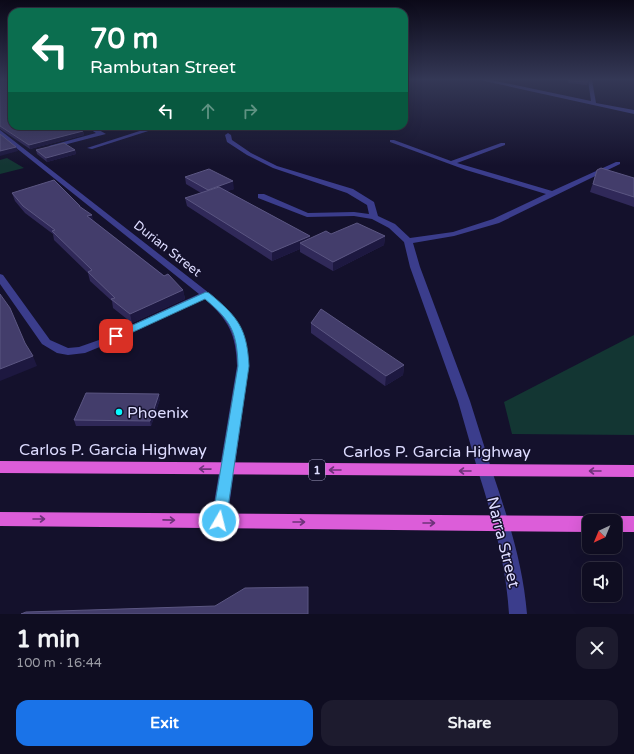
<!DOCTYPE html>
<html lang="en">
<head>
<meta charset="utf-8">
<style>
  :root { --surface:#0f0d21; --page:#1d1b2e; --text:#f1f3f6; --muted:#9b9ca5; --line:#2f2d3f; --accent:#1a73e8 }
  body { margin:0; font-family:"Varela Round",sans-serif; background:var(--page); color:var(--text); height:100vh; display:flex; flex-direction:column; font-size:15px; white-space:nowrap }
  * { box-sizing:border-box; margin:0 }
  p { font-size:13px; color:var(--muted) }
  .icon { flex:none; width:22px; height:22px; fill:none; stroke:currentColor; stroke-width:2; stroke-linecap:round; stroke-linejoin:round }
  .map { position:relative; height:614px; overflow:hidden }
  .side { display:flex; flex-direction:column; background:var(--surface); flex:1 }
  .side>* { flex:none }
  .hud { position:absolute; left:8px; top:8px; width:400px; height:122px; border-radius:12px; box-shadow:0 4px 16px #0002,0 0 0 1px var(--line); background:#0b6e4f; color:#fff; overflow:hidden }
  .needle { width:26px; rotate:224deg }
  .fabs { position:absolute; left:582px; top:514px; display:grid; gap:8px }
  .fabs a { display:grid; place-items:center; width:40px; height:40px; border-radius:8px; background:var(--surface); box-shadow:0 4px 16px #0002,0 0 0 1px var(--line); font-size:20px }
  .pin { position:absolute; display:grid; place-items:center; width:34px; height:34px; color:#fff; margin:-17px; border-radius:8px; box-shadow:0 2px 6px #0006 }
  .me { position:absolute; width:44px; margin:-22px; rotate:8deg; stroke-linejoin:round; filter:drop-shadow(0 0 3px #0008) }
  .turn { display:flex; align-items:center; gap:14px; height:84px; padding:0 16px; font-size:18px }
  .turn .icon { width:52px; height:52px; stroke-width:2.5 }
  .turn b { display:block; font-size:28px; line-height:34px }
  .lanes { display:flex; align-items:center; height:38px; padding:0 16px; background:#0003; justify-content:center; gap:20px; direction:ltr }
  .lanes .off { opacity:.35 }
  .round { display:grid; place-items:center; flex:none; width:42px; height:42px; border-radius:12px; background:var(--page) }
  .summary { display:flex; align-items:center; justify-content:space-between; height:68px; padding:0 16px }
  h1 { font-size:24px; font-weight:700; line-height:30px }
  .action { display:flex; gap:8px; margin-top:auto; padding:8px 16px }
  .action a { flex:1; height:46px; border-radius:12px; background:var(--accent); color:#fff; font-size:16px; font-weight:700; line-height:46px; text-align:center }
  .action a+a { background:var(--page); color:var(--text) }
  .map>svg:first-child { display:block }
  .green { fill:#133633 }
  .lines { fill:none; stroke-linecap:round; stroke-linejoin:round }
  .service { fill:#3b3d8c; fill-rule:evenodd }
  .minor { fill:#3b3d8c; fill-rule:evenodd }
  .trunk { fill:#dc5dd9; fill-rule:evenodd }
  .wall { fill:#302959 }
  .shaded-wall { fill:#1d1840 }
  .building { fill:#433d6b; stroke:#5b5682 }
  .oneway { stroke:#6e337a }
  .route { fill:#4fc3f7; stroke:#337fa1 }
  .poi-dot { fill:#08f7ff; stroke:#14112c; stroke-width:1.5 }
  .labels { text-anchor:middle; stroke-width:3; stroke-linejoin:round; paint-order:stroke }
  .shield { fill:#14112c; stroke:#a19fc0; stroke-width:1 }
  .shield-label { font-size:12px; font-weight:bold; fill:#dddcff }
  .street-label { font-size:13px; fill:#dddcff; stroke:#14112c }
  .near-poi-label { font-size:16px; fill:#dddcff; stroke:#14112c; text-anchor:start }
  .near-street-label { font-size:16px; fill:#dddcff; stroke:#14112c }
</style>
</head>
<body>
<div class="map">
<svg width="634" height="614" viewBox="0 0 634 614">
  <rect width="100%" height="100%" fill="#14112c"/>
  <g class="green">
    <polygon points="7,158 24,168 0,174 0,160"/>
    <polygon points="634,335 634,435 512,434 504,402"/>
  </g>
  <g class="lines">
    <polygon class="service" points="228,133 231,135 232,140 251,153 277,166 353,189 374,202 378,216 395,224 410,238 453,232 493,219 546,194 466,170 390,142 390,140 394,140 451,161 501,143 505,143 505,145 457,163 552,191 616,162 620,162 620,164 499,223 454,236 413,243 420,267 470,401 492,471 490,475 485,477 480,475 478,471 458,401 410,267 404,242 389,228 372,219 354,216 307,217 258,198 258,194 264,194 308,213 354,212 369,214 367,205 347,193 273,168 247,155 227,142 225,135"/>
    <g class="minor">
      <polygon points="480,80 491,80 591,101 588,80 592,80 596,103 634,110 634,114"/>
      <polygon points="85,126 92,126 106,134 52,148 49,146 96,133"/>
      <polygon points="155,126 164,126 92,149 87,148"/>
      <path d="M0,130L209,293C237,317 246,329 249,366L227,521L224,526L219,528L214,526L211,521L237,366C236,334 229,321 205,299L107,344L85,353L68,355L57,353L42,344L0,284V274L3,275L50,340L68,348L79,347L99,340L199,294L0,135Z"/>
      <path d="M485,465L490,467L492,471C508,518 523,564 527,614H509C506,564 493,518 478,471L480,467Z"/>
    </g>
    <g class="trunk">
      <polygon points="0,461 634,465 634,477 0,473"/>
      <polygon points="0,512 589,516 595,519 596,521 589,521 589,532 0,526"/>
      <polygon points="615,516 634,516 634,532 615,532 615,521 608,521 609,519"/>
    </g>
  </g>
  <g class="wall">
    <polygon points="0,80 12,126 83,131 84,135 30,149 0,129"/>
    <polygon points="567,80 588,80 588,82 587,85 569,83"/>
    <polygon points="36,150 75,150 76,154 47,162 37,154"/>
    <polygon points="597,170 634,178 634,207 590,192"/>
    <polygon points="185,177 234,189 227,191 310,236 310,238 331,234 385,236 384,245 333,271 300,252 300,249 272,261 187,206 185,198 201,193 186,184"/>
    <polygon points="12,193 80,206 81,207 94,221 183,290 185,299 132,323 113,308 112,301 90,281 88,273 54,240 53,234 25,213 15,201"/>
    <polygon points="311,323 404,365 403,375 385,386 311,333"/>
    <polygon points="160,399 151,426 76,426 74,420"/>
  </g>
  <g class="shaded-wall">
    <polygon points="83,131 84,135 30,149 29,145"/>
    <polygon points="16,147 18,151 0,156 0,151"/>
    <polygon points="75,150 76,154 47,162 46,158"/>
    <polygon points="233,181 234,189 209,198 208,190"/>
    <polygon points="92,215 94,223 87,216"/>
    <polygon points="310,236 310,245 300,243 300,249 272,261 272,252"/>
    <polygon points="385,236 384,245 333,271 333,262"/>
    <polygon points="183,290 185,299 132,323 130,314"/>
    <polygon points="33,356 37,366 0,381 0,369"/>
    <polygon points="404,365 403,375 385,386 386,376"/>
    <polygon points="159,394 160,399 151,426 150,421"/>
  </g>
  <g class="building">
    <polygon points="0,80 12,80 12,126 73,126 83,131 29,145 0,126"/>
    <polygon points="569,80 588,80 588,82 569,81"/>
    <polygon points="0,134 16,147 0,151"/>
    <polygon points="64,143 75,150 46,158 36,150"/>
    <polygon points="601,168 634,178 634,197 593,184 597,170"/>
    <polygon points="209,169 233,181 208,190 185,177"/>
    <polygon points="54,180 80,206 79,206 92,215 87,216 164,276 168,274 183,290 130,314 111,299 115,298 88,272 92,270 52,231 55,230 23,206 12,193"/>
    <polygon points="219,187 310,236 272,252 185,198"/>
    <polygon points="357,223 385,236 333,262 300,243 326,231 331,234"/>
    <polygon points="0,294 10,308 25,343 33,356 0,369"/>
    <polygon points="321,309 404,365 386,376 311,323"/>
    <polygon points="86,393 159,394 150,421 74,420"/>
    <polygon points="308,587 308,614 21,614 26,612 215,606 245,588"/>
  </g>
  <defs><path id="oneway-shaft" d="M-6 0H5M1.5-3L5.5 0L1.5 3" fill="none" stroke-width="1.6" stroke-linecap="round" stroke-linejoin="round"/></defs>
  <g class="oneway">
    <use href="#oneway-shaft" transform="translate(205 469) rotate(-179)"/>
    <use href="#oneway-shaft" transform="translate(335 470) rotate(-180)"/>
    <use href="#oneway-shaft" transform="translate(465 471) rotate(-180)"/>
    <use href="#oneway-shaft" transform="translate(595 471) rotate(-180)"/>
    <use href="#oneway-shaft" transform="translate(39 519)"/>
    <use href="#oneway-shaft" transform="translate(169 520) rotate(1)"/>
    <use href="#oneway-shaft" transform="translate(299 522)"/>
    <use href="#oneway-shaft" transform="translate(429 523)"/>
  </g>
  <linearGradient id="sky" x2="0" y2="1"><stop stop-color="#0b0918"/><stop offset="0.48" stop-color="#343856"/><stop offset="1" stop-color="#343856" stop-opacity="0"/></linearGradient>
  <rect width="634" height="166" fill="url(#sky)"/>
  <path class="route" d="M206,292L209,293C238,317 247,328 249,366L226,521L224,525L219,527L214,525L212,521L238,366C237,331 231,321 205,299L120,338H113L111,336L113,334Z"/>
  <circle class="poi-dot" cx="119" cy="412" r="4"/>
  <g class="labels">
    <rect class="shield" x="309" y="460" width="16" height="20" rx="3"/>
    <g class="shield-label">
      <text x="317" y="474">1</text>
    </g>
    <g class="street-label">
      <text transform="translate(168 248) rotate(38)" y="5">Durian Street</text>
    </g>
    <g class="near-poi-label">
      <text x="127" y="418">Phoenix</text>
    </g>
    <g class="near-street-label">
      <text x="113" y="455">Carlos P. Garcia Highway</text>
      <text x="437" y="457">Carlos P. Garcia Highway</text>
      <text transform="translate(504 542) rotate(76)" y="6">Narra Street</text>
    </g>
  </g>
</svg>
<div class="fabs">
<a><svg class="needle" viewBox="-14 -14 28 28"><path d="M0-13l5 13h-10z" fill="#e53935"/><path d="M0 13l5-13h-10z" fill="#9b9ca5"/></svg></a>
<a><svg class="icon" aria-label="sound" viewBox="0 0 24 24"><path d="M4 9h4l5-4v14l-5-4H4zM17 9q2 3 0 6"/></svg></a>
</div>
<div class="pin" style="left:116px;top:336px;background:#d93025"><svg class="icon" aria-label="arrive" viewBox="0 0 24 24"><path d="M6 21V4h12l-3 4 3 4H6"/></svg></div>
<svg class="me" style="left:219px;top:521px" viewBox="-20 -20 40 40"><circle r="17" fill="#4fc3f7" stroke="#fff" stroke-width="3"/><path d="M0-11L8 9 0 5-8 9z" fill="#fff"/></svg>
<div class="hud">
<div class="turn"><svg class="icon" aria-label="left" viewBox="0 0 24 24"><path d="M17 20v-9H6M10 6l-5 5 5 5"/></svg><div><b>70 m</b>Rambutan Street</div></div>
<div class="lanes"><svg class="icon" aria-label="left" viewBox="0 0 24 24"><path d="M17 20v-9H6M10 6l-5 5 5 5"/></svg><svg class="icon off" aria-label="ahead" viewBox="0 0 24 24"><path d="M12 20V5M6 11l6-6 6 6"/></svg><svg class="icon off" aria-label="right" viewBox="0 0 24 24"><path d="M7 20v-9h11M14 6l5 5-5 5"/></svg></div>
</div>
</div>
<section class="side">
<div class="summary"><div><h1>1 min</h1><p>100 m · 16:44</p></div><a class="round"><svg class="icon" aria-label="close" viewBox="0 0 24 24"><path d="M6 6l12 12M18 6L6 18"/></svg></a></div>
<div class="action"><a>Exit</a><a>Share</a></div>
</section>
</body>
</html>
